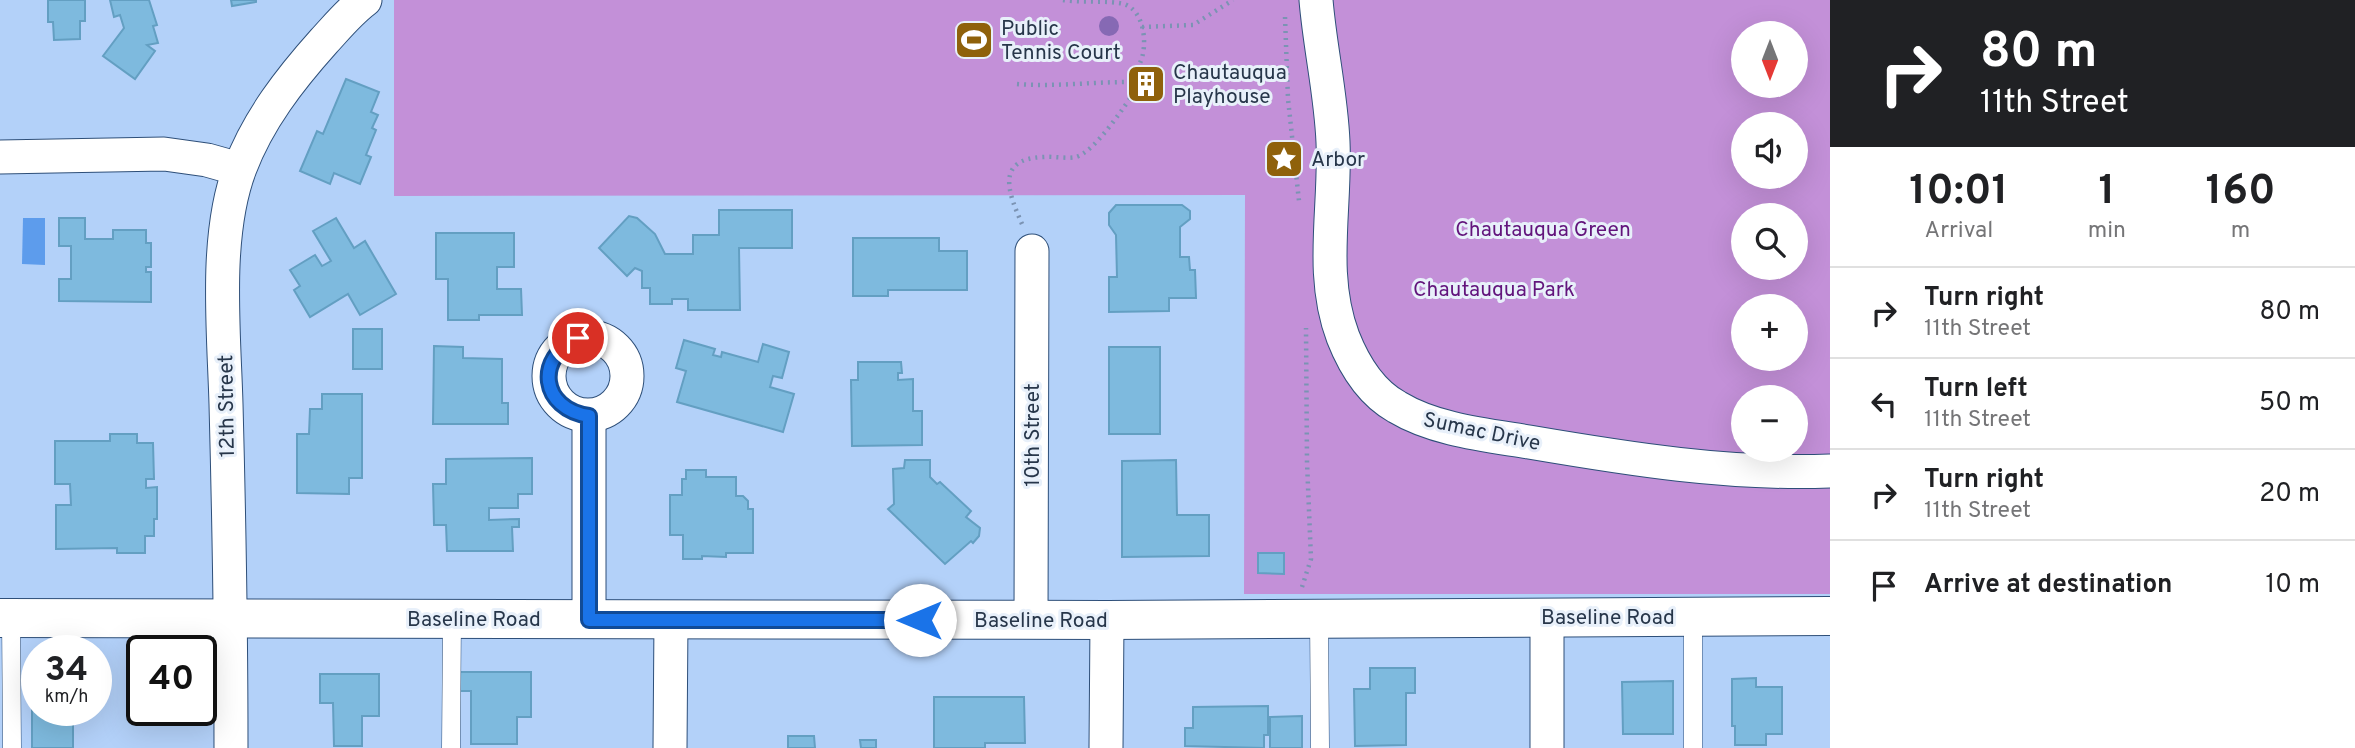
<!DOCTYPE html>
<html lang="en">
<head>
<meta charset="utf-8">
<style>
  :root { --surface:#fff; --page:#f6f6f6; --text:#202124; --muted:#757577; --line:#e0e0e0 }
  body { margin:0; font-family:Overpass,sans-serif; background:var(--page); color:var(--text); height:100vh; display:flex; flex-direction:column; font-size:26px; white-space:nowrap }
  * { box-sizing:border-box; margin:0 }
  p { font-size:23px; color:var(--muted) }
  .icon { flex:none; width:38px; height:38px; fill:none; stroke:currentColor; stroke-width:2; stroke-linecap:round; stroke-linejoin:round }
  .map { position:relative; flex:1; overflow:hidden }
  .drawer { display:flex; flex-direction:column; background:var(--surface); width:525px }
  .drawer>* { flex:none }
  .banner { background:#202124; color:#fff; overflow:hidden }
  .needle { width:46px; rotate:180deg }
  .buttons { position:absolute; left:1731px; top:21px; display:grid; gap:14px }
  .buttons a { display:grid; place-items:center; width:77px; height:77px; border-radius:50%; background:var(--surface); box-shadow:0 7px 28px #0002; font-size:35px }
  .speed { position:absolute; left:21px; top:635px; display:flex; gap:14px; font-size:35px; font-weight:700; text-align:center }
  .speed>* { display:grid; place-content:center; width:91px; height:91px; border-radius:50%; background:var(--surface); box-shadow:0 7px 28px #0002; line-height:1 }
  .speed small { font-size:18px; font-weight:400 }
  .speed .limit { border:4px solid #111; border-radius:10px; background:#fff; color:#111 }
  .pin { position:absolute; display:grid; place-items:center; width:60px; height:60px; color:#fff; margin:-30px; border:4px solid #fff; border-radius:50%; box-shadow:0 2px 7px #0007 }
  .me { position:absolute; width:77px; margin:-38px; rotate:270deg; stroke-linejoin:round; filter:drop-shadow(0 0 5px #0008) }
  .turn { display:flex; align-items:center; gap:24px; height:147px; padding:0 35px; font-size:32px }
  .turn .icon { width:91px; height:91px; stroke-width:2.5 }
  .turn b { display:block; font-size:49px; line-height:60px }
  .eta { display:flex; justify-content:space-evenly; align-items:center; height:119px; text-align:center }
  .eta b { font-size:42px; font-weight:700; line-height:49px }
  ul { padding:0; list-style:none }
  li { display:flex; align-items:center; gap:21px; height:91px; padding:0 35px; border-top:2px solid var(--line) }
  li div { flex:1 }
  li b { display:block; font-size:26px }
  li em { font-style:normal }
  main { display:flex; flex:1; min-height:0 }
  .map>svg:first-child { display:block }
  .green { fill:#c390d8; fill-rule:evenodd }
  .water { fill:#5d9cec }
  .building { fill:#7ebade; stroke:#639fc2; stroke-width:2 }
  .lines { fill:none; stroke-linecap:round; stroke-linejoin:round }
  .service-casing { stroke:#2e4f79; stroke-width:19 }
  .minor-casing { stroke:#2e4f79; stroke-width:35 }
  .tertiary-casing { stroke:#2e4f79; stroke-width:40 }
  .path { stroke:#7b93b3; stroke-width:4.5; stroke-dasharray:2 5; stroke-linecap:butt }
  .service { stroke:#fff; stroke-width:18 }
  .minor { stroke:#fff; stroke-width:33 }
  .tertiary { stroke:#fff; stroke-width:38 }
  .tree { fill:#8669b4 }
  .route-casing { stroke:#114b97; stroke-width:18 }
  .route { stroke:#1a73e8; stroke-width:12 }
  .labels { text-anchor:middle; stroke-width:6; stroke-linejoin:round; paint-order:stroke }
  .poi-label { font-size:21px; fill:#27364a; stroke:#e8f0fa; text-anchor:start }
  .park-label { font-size:21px; fill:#62147c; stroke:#e8f0fa }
  .street-label { font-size:21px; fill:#27364a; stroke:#e8f0fa }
</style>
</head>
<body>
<main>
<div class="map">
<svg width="1830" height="748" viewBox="0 0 1830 748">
  <rect width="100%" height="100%" fill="#b3d1f9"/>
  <path class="green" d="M394,0H1830V594H1244L1245,195L394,196ZM1743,33H1796V86H1743ZM1743,124H1796V177H1743ZM1743,215H1796V268H1743ZM1743,306H1796V359H1743ZM1743,397H1796V450H1743Z"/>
  <polygon class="water" points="23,218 45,218 45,265 22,264"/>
  <g class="building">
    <polygon points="48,0 85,0 85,21 80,21 80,39 54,40 53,22 48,22"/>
    <polygon points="110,0 149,0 157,25 153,26 158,43 147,45 155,51 135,79 103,56 124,28 120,15 114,17"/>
    <polygon points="231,0 256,0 256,2 232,6"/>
    <polygon points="1138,73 1159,86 1153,96 1132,83"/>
    <polygon points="346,79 379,92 371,112 378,115 372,128 376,130 366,155 371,157 360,184 334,173 330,184 300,171 317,131 323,134"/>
    <polygon points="1116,205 1182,205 1190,211 1190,219 1180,227 1180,257 1189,257 1190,270 1195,270 1196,298 1169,298 1169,311 1109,312 1109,277 1117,277 1116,235 1109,225 1109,213"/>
    <polygon points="719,210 792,210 792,248 739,248 740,310 688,310 688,299 672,299 672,304 650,304 650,288 642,288 642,271 635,268 627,276 599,248 629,216 637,218 655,234 665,254 693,254 693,235 719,235"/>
    <polygon points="59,218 85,218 85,239 113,239 113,230 146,230 146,243 151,243 151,267 146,267 146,272 151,272 151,302 59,301 59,279 71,279 71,246 59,246"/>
    <polygon points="336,218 354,248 365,241 396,294 360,315 348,294 310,317 294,290 300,286 290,270 315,255 322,266 331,261 313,231"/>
    <polygon points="436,233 514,233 514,267 497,267 497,289 521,289 522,315 479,315 479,320 448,320 448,279 436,279"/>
    <polygon points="853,238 939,238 939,251 967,251 967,290 888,290 888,296 853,296"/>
    <rect x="353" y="329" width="29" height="40"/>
    <polygon points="684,340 715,349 713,355 721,357 722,352 758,362 763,344 789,352 782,378 773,376 770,387 794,394 783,432 677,402 686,371 676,368"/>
    <polygon points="434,346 463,347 463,358 502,359 502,403 508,403 508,424 433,424"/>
    <rect x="1109" y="347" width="51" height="87"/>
    <polygon points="858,362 901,362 902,373 898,373 898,380 913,379 913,411 922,411 922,445 852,446 851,380 858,380"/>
    <polygon points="322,394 362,394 362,478 349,478 349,494 297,493 297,434 309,434 310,409 322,409"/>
    <polygon points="110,434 137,434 137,443 153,443 154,479 146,479 146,488 157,487 157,519 154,519 154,536 145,536 145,553 117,553 117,548 56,549 56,505 71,505 70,484 55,484 55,441 110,441"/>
    <polygon points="532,458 532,494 518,494 518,508 489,508 489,520 519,519 519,527 512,527 513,551 447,551 446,525 434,525 433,484 446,484 446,459"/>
    <polygon points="905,460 930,460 930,477 937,484 940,482 971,511 966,517 980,528 979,536 973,543 971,541 945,564 888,509 894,504 893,469 904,468"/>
    <polygon points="1176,460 1177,515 1209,515 1209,556 1122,557 1122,461"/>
    <polygon points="686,470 706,470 706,477 736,477 736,496 743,496 748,501 748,509 753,509 753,553 726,553 726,557 702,556 702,559 683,559 683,535 670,535 670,495 682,495 682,479 686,479"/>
    <polygon points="1258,553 1284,553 1284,574 1258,573"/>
    <polygon points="1370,668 1415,668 1415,693 1406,693 1406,745 1355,746 1354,689 1370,689"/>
    <polygon points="460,672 531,672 531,717 517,717 517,744 471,744 471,691 460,691"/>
    <polygon points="32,674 37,674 37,710 73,710 73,748 32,748"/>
    <polygon points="320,674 379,674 379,716 362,716 362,746 334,746 333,703 320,703"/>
    <polygon points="1756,678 1756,687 1782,687 1782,734 1766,734 1766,745 1735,745 1735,726 1732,726 1732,679"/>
    <polygon points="1673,681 1673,734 1623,734 1622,682"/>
    <polygon points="934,697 1024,697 1025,743 985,743 985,748 934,748"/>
    <polygon points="1268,706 1268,735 1264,735 1264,748 1185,746 1185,728 1193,728 1193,707"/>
    <polygon points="1302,716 1302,748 1270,748 1270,717"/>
    <polygon points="788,736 814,736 815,748 788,748"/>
    <polygon points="860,740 876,740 876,748 861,748"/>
  </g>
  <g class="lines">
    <defs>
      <g id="service">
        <polyline points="1693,617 1693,748"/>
        <polyline points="11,618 12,748"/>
        <polyline points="1319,618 1320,748"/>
        <polyline points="451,748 452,618"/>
      </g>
      <g id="minor">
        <path d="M1316,0C1320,48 1331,94 1333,142C1336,208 1319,274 1343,337C1354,365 1370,392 1397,407C1435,430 1486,435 1529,442C1629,459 1729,475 1830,471"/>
        <polyline points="0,157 164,154 207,160 239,169"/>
        <circle cx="588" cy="376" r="39"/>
        <polyline points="589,620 589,416"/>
        <polyline points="1031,620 1032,251"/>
        <path d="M231,748C231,633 229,519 226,404C224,332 214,236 240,168C258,120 290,79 324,41C337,27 349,12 365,0"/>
        <polyline points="670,748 671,620"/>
        <polyline points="1106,748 1107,620"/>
        <polyline points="1547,748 1547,617"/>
      </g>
      <polyline id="tertiary" points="0,618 1107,620 1830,616"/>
    </defs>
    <use href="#service" class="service-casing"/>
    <use href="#minor" class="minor-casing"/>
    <use href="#tertiary" class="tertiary-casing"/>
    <g class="path">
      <path d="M1063,0C1083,3 1106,0 1124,4C1145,11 1148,46 1140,63C1137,69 1132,76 1128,82L1147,96"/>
      <polyline points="1285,17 1288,99 1299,201"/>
      <polyline points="1142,27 1193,25 1233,0"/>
      <polyline points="1137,67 1155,78"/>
      <path d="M1017,84C1054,87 1090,82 1128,82"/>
      <path d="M1022,224C1009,194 994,159 1043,157C1053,156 1066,159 1076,157C1096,151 1124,106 1137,89"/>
      <polyline points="1302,587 1311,559 1307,462 1306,328"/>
    </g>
    <use href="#service" class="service"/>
    <use href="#minor" class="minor"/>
    <use href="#tertiary" class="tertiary"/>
  </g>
  <circle class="tree" cx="1109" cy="26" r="10"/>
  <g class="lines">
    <defs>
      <path id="route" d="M578,338C534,358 541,409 589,416V620H920"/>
    </defs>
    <use href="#route" class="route-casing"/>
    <use href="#route" class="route"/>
  </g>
  <defs>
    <symbol id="stadium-square" viewBox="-11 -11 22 22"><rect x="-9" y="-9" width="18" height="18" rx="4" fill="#8f610b" stroke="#e8f0fa"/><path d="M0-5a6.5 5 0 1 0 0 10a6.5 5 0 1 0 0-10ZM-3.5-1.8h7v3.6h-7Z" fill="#fff"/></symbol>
    <symbol id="building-square" viewBox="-11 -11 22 22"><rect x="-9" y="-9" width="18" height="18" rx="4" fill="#8f610b" stroke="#e8f0fa"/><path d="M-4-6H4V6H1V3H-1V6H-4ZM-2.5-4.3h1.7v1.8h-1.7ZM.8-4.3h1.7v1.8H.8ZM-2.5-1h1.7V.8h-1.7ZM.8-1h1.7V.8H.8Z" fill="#fff"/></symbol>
    <symbol id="sight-square" viewBox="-11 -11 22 22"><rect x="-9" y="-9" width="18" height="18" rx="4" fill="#8f610b" stroke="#e8f0fa"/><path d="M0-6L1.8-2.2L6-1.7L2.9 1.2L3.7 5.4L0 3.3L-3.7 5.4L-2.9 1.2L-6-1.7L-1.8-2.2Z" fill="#fff"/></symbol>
  </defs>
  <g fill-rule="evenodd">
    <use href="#stadium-square" x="952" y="18" width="44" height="44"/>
    <use href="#building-square" x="1124" y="62" width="44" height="44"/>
    <use href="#sight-square" x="1262" y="137" width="44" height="44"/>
  </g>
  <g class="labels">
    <g class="poi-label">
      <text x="1001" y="35">Public<tspan x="1001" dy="24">Tennis Court</tspan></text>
      <text x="1173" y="79">Chautauqua<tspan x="1173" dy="24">Playhouse</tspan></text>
      <text x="1311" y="166">Arbor</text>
    </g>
    <g class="park-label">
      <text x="1543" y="236">Chautauqua Green</text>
      <text x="1494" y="296">Chautauqua Park</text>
    </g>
    <g class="street-label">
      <text transform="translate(226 406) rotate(-91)" y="7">12th Street</text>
      <text transform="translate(1482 431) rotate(12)" y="7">Sumac Drive</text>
      <text transform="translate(1032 435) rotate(-90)" y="7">10th Street</text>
      <text x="1608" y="624">Baseline Road</text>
      <text x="474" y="626">Baseline Road</text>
      <text x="1041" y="627">Baseline Road</text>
    </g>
  </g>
</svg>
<div class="buttons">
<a><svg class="needle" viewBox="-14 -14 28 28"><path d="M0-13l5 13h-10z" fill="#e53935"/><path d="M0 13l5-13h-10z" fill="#757577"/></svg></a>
<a><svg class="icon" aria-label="sound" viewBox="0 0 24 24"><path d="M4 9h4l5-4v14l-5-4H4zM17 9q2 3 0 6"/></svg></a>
<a><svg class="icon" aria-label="search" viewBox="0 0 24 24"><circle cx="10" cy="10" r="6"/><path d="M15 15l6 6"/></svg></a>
<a>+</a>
<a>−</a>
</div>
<div class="speed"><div>34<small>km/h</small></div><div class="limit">40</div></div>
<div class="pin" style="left:578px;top:338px;background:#d93025"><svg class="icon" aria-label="arrive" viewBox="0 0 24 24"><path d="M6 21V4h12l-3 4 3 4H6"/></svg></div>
<svg class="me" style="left:920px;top:620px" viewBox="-20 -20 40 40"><circle r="19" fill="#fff"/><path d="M0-13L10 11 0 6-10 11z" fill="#1a73e8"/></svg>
</div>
<section class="drawer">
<div class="banner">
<div class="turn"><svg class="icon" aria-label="right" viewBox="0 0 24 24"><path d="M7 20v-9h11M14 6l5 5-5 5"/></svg><div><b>80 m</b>11th Street</div></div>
</div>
<div class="eta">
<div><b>10:01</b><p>Arrival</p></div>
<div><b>1</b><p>min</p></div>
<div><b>160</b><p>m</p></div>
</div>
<ul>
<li><svg class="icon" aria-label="right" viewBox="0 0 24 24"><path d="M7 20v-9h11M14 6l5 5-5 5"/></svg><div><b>Turn right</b><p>11th Street</p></div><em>80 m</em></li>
<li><svg class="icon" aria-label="left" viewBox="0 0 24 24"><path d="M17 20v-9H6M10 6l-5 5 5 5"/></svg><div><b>Turn left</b><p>11th Street</p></div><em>50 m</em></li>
<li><svg class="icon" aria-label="right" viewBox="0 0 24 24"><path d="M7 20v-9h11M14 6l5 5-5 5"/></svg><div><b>Turn right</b><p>11th Street</p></div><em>20 m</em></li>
<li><svg class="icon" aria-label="arrive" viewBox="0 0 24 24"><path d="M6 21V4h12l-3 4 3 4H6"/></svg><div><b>Arrive at destination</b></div><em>10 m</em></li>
</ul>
</section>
</main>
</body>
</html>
